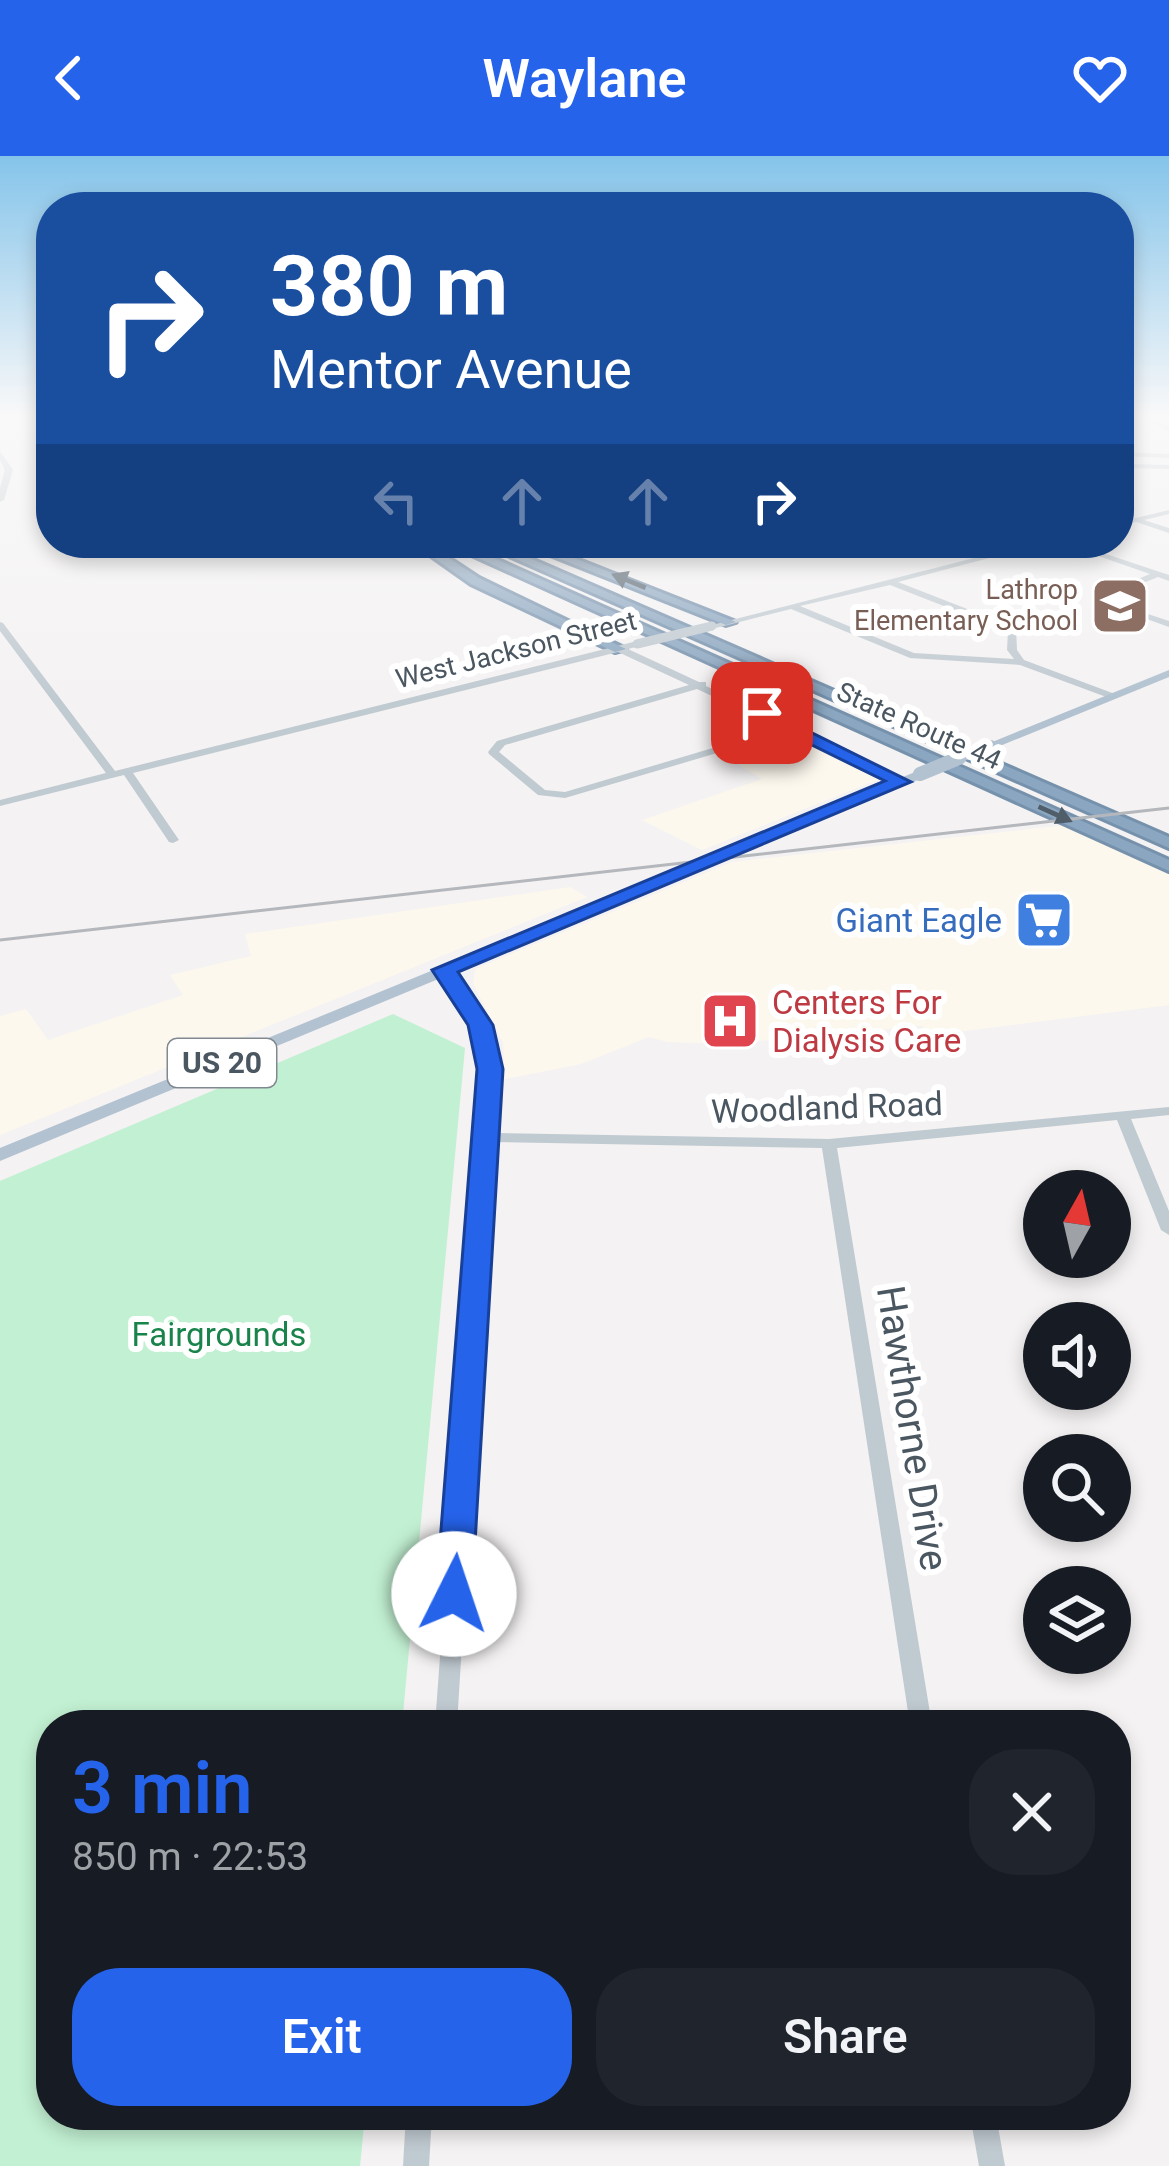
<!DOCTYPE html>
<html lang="en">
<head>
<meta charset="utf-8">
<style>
  :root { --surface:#171b24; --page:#20242c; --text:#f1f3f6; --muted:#9ea1a6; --accent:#2563eb }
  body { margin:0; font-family:Roboto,sans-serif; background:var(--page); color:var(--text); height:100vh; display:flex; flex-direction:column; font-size:45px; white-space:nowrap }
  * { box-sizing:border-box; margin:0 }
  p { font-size:39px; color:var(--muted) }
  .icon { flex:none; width:66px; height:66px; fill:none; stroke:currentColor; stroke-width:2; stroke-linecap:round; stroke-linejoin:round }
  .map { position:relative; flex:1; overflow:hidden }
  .details { position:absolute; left:36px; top:1554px; width:1095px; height:420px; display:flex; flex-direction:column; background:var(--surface); border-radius:48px; box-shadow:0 6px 18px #0003 }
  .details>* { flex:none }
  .hud { position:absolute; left:36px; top:36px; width:1098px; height:366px; border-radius:48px; box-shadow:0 6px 18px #0003; background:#1a4fa0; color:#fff; overflow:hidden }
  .needle { width:78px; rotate:8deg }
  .buttons { position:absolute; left:1023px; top:1014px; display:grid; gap:24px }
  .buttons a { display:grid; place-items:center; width:108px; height:108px; border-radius:50%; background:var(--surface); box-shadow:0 6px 18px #0003; font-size:60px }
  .pin { position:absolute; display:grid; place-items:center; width:102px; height:102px; color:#fff; margin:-51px; border-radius:24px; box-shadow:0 6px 18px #0006 }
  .me { position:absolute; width:132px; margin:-66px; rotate:4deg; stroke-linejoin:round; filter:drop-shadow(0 0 9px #0008) }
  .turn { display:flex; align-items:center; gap:42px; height:252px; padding:0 36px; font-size:54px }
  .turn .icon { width:156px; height:156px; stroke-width:2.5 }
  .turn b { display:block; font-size:84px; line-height:102px }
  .lanes { display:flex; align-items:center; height:114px; padding:0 36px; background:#0003; justify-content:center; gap:60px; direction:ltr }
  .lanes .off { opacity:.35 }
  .round { display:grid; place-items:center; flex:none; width:126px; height:126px; border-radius:48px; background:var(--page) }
  .head { display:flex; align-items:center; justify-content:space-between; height:204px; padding:0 36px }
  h1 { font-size:72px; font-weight:600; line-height:90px; color:var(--accent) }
  .button { display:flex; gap:24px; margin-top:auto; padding:24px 36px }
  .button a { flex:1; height:138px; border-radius:48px; background:var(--accent); color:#fff; font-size:48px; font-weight:600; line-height:138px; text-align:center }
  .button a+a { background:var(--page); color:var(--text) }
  header { display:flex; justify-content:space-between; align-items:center; height:156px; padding:0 36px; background:var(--accent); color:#fff; font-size:54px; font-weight:600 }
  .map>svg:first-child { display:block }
  .commercial { fill:#fdf8ee }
  .green { fill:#c2f0d2 }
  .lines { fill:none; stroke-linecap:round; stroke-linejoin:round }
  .highway-casing { stroke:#7691ac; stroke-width:6 }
  .minor { fill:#c0cad1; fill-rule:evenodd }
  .major { fill:#b2c2d0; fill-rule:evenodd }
  .highway { fill:#8ba6c0; fill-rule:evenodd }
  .rail { stroke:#b4b7bc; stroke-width:3 }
  .minor-bridge { stroke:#c0cad1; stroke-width:9 }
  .major-bridge-far1 { stroke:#b2c2d0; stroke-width:10 }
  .major-bridge { stroke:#b2c2d0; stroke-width:14 }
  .oneway { fill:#505e6a }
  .route { fill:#2563eb; stroke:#184099; stroke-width:3 }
  .labels { text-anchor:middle; stroke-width:12; stroke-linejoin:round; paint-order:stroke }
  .far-education-label { font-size:27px; fill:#785e54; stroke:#fff; text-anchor:end }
  .far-street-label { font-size:27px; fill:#4a5660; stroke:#fff }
  .shield { fill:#fff; stroke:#808990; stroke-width:3 }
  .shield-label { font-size:30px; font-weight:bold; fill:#4a5660 }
  .shop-label { font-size:33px; fill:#366cbe; stroke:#fff; text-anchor:end }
  .health-label { font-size:33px; fill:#be3a42; stroke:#fff; text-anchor:start }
  .street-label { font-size:33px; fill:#4a5660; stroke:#fff }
  .park-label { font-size:33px; fill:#18834a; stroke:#fff }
  .near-street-label { font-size:39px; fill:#4a5660; stroke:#fff }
</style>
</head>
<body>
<header><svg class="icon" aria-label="back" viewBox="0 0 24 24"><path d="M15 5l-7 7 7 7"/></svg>Waylane<svg class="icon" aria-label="heart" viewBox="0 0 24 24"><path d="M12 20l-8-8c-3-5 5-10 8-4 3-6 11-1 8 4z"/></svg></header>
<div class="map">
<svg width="1169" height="2010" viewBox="0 0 1169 2010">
  <rect width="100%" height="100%" fill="#f4f2f2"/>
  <g class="commercial">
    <polygon points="789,578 882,622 702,694 642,664 762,623 726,601"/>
    <polygon points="1066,669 1169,717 1169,849 934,879 922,870 726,888 668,886 649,881 581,908 505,923 503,887 473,827 475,813 732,706"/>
    <polygon points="570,731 587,741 0,979 0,860 26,853 48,884 183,839 170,819 251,800 245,778"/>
  </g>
  <polygon class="green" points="393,858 465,892 402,1569 51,1569 51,1959 365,1959 360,2010 0,2010 0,1025"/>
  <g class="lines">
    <defs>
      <g id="highway">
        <polygon points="413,387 426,387 479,422 626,493 615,496 471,428"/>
        <polygon points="445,387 460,387 1169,704 1169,715"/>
        <polygon points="480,387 495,387 1169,681 1169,692"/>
        <polygon points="520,387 536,387 736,466 726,469"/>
      </g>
    </defs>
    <use href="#highway" class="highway-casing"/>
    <g class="minor">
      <polygon points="1144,261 1152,261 1169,271 1169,276"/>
      <polygon points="0,295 13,314 4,344 0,346 0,332 5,314 0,304"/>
      <polygon points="1119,296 1169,298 1169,302 1119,300"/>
      <polygon points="1129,308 1169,309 1169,313 1126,312"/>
      <polygon points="1169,354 1169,358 1144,364 1169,372 1169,377 1136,366 1119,370 1119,366"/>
      <path d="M1033,387H1047L898,426L1016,472L1017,494L1024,504L1115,538V542H1109L1020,509L910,502L791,453L712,473L708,470ZM890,429L1008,475L1007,494L1014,503L914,497L800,450Z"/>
      <polygon points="1061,387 1073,387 1169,419 1169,425 1158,421 1103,443 1169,465 1169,471 1091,443 1150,418"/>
      <path d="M0,466L3,467L115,615L637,485L642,488L640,490L628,493L699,526H706V530L906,625L897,627L788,576L565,642L538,639L489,598L488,596L497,585L689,529L618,496L133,617L179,684L173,687L169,686L124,619L0,650V644L106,617L0,475ZM697,533L780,572L565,636L545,634L499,596L505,589Z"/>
      <path d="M443,810C474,828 493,874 496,909C498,931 494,955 493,977L829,983L1169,951V959L1131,963L1169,1055V1079L1161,1074L1117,964L837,992L932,1569H910L822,992L493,986L457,1569H435L483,913C478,873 463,844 437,814Z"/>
      <polygon points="406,1959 432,1959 429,2010 403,2010"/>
      <polygon points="970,1959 996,1959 1005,2010 979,2010"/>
    </g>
    <g class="major">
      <polygon points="1169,514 1169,521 995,592 985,589"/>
      <polygon points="920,614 925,615 925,621 0,1005 0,992"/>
    </g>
    <use href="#highway" class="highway"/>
    <polyline class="rail" points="0,784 1169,652"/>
    <polyline class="minor-bridge" points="637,488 712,470"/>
    <polyline class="major-bridge-far1" points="951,605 991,589"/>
    <polyline class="major-bridge" points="920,618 959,602"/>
  </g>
  <defs><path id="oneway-solid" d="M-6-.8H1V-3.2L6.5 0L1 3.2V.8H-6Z" transform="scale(3)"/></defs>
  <g class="oneway">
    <use href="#oneway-solid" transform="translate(629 425) rotate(-158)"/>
    <use href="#oneway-solid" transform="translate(1055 658) rotate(24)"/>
  </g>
  <linearGradient id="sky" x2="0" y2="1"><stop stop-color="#85c4ea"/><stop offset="0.48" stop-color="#faf9f9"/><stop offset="1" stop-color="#faf9f9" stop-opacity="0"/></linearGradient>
  <rect width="1169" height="543" fill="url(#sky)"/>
  <polygon class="route" points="762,552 911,626 458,816 493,869 503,913 472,1438 467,1449 454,1454 441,1449 436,1438 477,913 468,869 432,814 885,625 755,561 753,557"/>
  <defs>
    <symbol id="school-square" viewBox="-11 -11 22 22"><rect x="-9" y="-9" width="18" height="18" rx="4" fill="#8d6e63" stroke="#fff"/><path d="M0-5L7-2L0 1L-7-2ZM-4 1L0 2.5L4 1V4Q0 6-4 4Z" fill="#fff"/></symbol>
    <symbol id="supermarket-square" viewBox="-11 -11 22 22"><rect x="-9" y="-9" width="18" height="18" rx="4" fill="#3f7fe0" stroke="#fff"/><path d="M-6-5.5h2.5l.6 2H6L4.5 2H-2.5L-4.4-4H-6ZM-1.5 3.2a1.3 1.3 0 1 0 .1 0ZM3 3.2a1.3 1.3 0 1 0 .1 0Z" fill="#fff"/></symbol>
    <symbol id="hospital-square" viewBox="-11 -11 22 22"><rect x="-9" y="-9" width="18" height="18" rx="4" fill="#e0444e" stroke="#fff"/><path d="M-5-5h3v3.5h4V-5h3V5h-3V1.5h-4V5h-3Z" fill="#fff"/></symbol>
  </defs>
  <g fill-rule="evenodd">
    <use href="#school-square" x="1087" y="417" width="66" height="66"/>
    <use href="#supermarket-square" x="1011" y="731" width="66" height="66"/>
    <use href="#hospital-square" x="697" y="832" width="66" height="66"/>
  </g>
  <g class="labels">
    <g class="far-education-label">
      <text x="1078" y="443">Lathrop<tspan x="1078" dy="31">Elementary School</tspan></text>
    </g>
    <g class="far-street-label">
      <text transform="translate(516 494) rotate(-14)" y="9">West Jackson Street</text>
      <text transform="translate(919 570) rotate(24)" y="9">State Route 44</text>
    </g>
    <rect class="shield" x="168" y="883" width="108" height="48" rx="9"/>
    <g class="shield-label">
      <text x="222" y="917">US 20</text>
    </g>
    <g class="shop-label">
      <text x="1002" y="776">Giant Eagle</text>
    </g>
    <g class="health-label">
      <text x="772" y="858">Centers For<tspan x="772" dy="38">Dialysis Care</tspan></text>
    </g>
    <g class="street-label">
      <text transform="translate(827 951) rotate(-2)" y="12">Woodland Road</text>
    </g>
    <g class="park-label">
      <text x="219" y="1190">Fairgrounds</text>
    </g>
    <g class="near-street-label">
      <text transform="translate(913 1272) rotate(81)" y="14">Hawthorne Drive</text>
    </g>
  </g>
</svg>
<div class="buttons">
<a><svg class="needle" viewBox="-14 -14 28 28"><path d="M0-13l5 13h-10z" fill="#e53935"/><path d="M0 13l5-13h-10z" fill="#9ea1a6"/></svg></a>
<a><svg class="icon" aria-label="sound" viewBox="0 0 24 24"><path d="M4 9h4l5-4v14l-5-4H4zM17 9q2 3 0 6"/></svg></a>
<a><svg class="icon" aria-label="search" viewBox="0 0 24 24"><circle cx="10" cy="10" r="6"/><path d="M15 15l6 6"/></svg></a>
<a><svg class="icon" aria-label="layers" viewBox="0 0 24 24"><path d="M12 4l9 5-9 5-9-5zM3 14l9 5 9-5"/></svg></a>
</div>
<div class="pin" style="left:762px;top:557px;background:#d93025"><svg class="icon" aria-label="arrive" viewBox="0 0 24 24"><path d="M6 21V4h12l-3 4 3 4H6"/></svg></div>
<svg class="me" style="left:454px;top:1438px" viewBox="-20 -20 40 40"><circle r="19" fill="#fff"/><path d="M0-13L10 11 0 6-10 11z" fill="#2563eb"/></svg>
<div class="hud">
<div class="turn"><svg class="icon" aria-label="right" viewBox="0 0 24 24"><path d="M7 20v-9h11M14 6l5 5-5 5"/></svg><div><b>380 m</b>Mentor Avenue</div></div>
<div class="lanes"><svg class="icon off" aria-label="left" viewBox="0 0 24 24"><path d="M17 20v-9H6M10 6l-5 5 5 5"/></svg><svg class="icon off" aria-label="ahead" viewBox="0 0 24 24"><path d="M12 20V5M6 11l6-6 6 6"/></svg><svg class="icon off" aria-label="ahead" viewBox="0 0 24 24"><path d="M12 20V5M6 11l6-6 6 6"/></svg><svg class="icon" aria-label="right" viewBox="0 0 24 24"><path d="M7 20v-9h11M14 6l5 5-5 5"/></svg></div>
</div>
<section class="details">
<div class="head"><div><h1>3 min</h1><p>850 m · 22:53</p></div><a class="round"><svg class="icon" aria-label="close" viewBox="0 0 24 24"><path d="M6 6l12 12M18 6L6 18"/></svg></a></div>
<div class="button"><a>Exit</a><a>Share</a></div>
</section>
</div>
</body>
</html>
